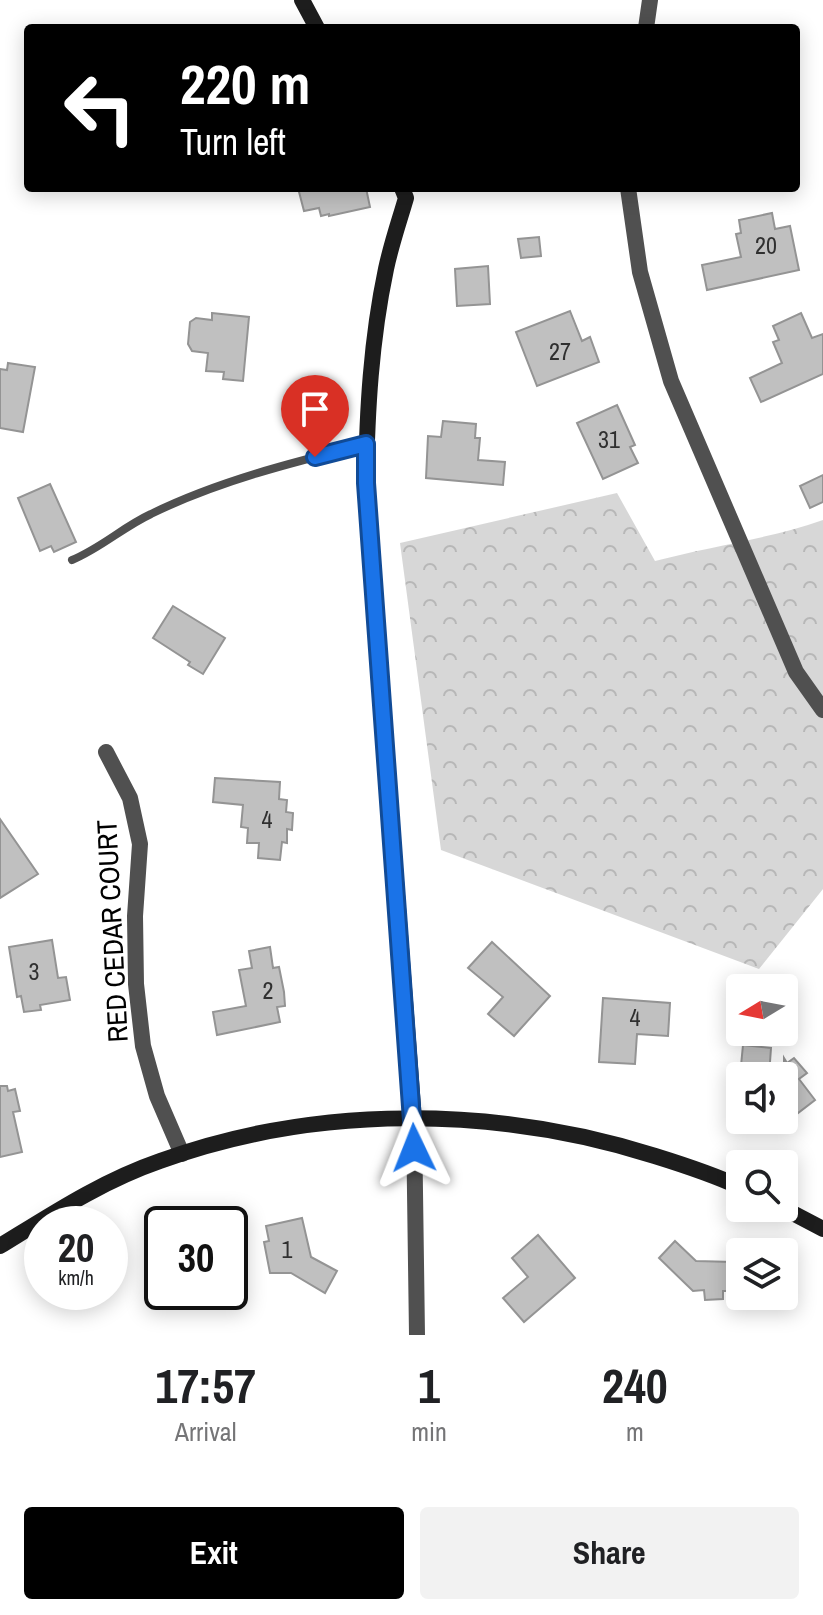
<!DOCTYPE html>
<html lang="en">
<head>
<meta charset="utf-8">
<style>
  :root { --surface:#fff; --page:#f2f2f2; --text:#202124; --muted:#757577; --accent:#000 }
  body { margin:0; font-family:"Archivo Narrow",sans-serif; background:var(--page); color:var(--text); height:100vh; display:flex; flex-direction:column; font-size:30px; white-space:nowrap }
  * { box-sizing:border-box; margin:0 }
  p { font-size:26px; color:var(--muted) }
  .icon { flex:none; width:44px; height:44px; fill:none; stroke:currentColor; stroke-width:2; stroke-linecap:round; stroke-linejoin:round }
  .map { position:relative; height:1335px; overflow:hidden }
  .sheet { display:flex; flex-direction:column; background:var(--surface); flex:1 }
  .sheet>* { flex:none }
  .banner { position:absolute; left:24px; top:24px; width:776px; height:168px; border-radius:8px; box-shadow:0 4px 20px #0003; background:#000; color:#fff; overflow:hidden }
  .needle { width:52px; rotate:260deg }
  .controls { position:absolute; left:726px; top:974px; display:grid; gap:16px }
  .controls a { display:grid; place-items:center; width:72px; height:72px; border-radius:8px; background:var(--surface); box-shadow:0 4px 20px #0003; font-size:40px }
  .speed { position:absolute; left:24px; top:1206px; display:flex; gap:16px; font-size:40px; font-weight:700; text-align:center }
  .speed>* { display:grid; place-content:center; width:104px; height:104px; border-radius:50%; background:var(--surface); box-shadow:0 4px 20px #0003; line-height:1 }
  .speed small { font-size:20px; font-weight:400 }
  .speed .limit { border:4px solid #111; border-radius:12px; background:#fff; color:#111 }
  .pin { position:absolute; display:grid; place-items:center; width:68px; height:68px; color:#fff; margin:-82px -34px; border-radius:50% 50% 50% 0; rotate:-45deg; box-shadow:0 0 8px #0007 }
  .pin .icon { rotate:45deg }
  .me { position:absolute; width:88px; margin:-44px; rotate:358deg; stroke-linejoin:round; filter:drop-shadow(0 0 6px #0008) }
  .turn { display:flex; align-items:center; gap:28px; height:168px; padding:0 24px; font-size:36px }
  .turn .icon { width:104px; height:104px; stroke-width:2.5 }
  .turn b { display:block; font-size:56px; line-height:68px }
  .eta { display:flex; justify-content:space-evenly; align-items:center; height:136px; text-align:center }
  .eta b { font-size:48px; font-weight:700; line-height:56px }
  .button { display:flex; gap:16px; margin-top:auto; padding:16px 24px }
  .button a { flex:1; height:92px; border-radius:8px; background:var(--accent); color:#fff; font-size:32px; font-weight:700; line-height:92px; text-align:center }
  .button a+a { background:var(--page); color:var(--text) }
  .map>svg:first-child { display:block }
  .forest { fill:url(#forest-crowns) }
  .building { fill:#c0c0c0; stroke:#949494; stroke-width:2 }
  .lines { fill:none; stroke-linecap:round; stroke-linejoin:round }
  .lane { stroke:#505050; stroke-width:8 }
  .street { stroke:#505050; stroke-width:16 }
  .secondary { stroke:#1d1d1d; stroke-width:16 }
  .route-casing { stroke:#114b97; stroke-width:20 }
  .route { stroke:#1a73e8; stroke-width:14 }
  .labels { text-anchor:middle; stroke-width:6; stroke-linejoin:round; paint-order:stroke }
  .number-label { font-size:24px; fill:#303030 }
  .street-label { font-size:28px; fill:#000; stroke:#fff }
</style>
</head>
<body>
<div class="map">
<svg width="823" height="1335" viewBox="0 0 823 1335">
  <defs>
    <pattern id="forest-crowns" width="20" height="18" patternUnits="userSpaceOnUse" patternTransform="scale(2)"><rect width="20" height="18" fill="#d7d7d7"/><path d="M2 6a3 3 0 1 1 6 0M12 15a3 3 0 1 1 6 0" fill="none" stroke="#b7b7b7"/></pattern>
  </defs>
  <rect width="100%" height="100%" fill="#fff"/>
  <path class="forest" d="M617,493L655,561C711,546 769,539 823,520V889L759,969L441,850L400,543Z"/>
  <g class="building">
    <polygon points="298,188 366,188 370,207 329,216 329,214 321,216 319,208 304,211"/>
    <polygon points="772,213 775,229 790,226 799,270 707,290 702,265 741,257 736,234 741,233 739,220"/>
    <polygon points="539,237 541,256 521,258 518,239"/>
    <polygon points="488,266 490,304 457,306 455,269"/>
    <polygon points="570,311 582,341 590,337 599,362 537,386 516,332"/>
    <polygon points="212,313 249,317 243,381 223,379 224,372 206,371 208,353 192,351 188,344 190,322 196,318 212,320"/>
    <polygon points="801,313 812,338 823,334 823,374 761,402 750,378 782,363 773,342 779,340 773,326"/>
    <polygon points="8,363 35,367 23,432 0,428 0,369 7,370"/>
    <polygon points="617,405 635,445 630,447 638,463 603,479 577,423"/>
    <polygon points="443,421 476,424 475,438 480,438 478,460 505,462 503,485 426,478 428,436 441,437"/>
    <polygon points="823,475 823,502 810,508 800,486"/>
    <polygon points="50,484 76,542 54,552 51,546 40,551 18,498"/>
    <polygon points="173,606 225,638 203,674 188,665 190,662 153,638"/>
    <polygon points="215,778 280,782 279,799 287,800 286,812 293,813 292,830 287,829 287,843 282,842 280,860 258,858 259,843 247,843 248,828 241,827 243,805 213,802"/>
    <polygon points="0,819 38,874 0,898"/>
    <polygon points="52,940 58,978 66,977 70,1000 40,1005 41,1010 24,1012 21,996 17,997 9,947"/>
    <polygon points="492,942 550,996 514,1036 488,1014 503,997 468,968"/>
    <polygon points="270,947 273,968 279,967 284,992 285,1006 277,1007 280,1022 217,1035 213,1012 246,1006 239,970 252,968 249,951"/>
    <polygon points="603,998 670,1003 668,1036 637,1034 635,1064 599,1062"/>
    <polygon points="743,1045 771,1048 769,1076 740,1076"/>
    <polygon points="784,1058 787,1063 794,1058 807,1073 799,1079 815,1100 798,1113 784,1096"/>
    <polygon points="0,1086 7,1086 8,1091 15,1089 20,1111 13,1112 22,1152 0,1157"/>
    <polygon points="302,1218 311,1257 337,1271 325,1293 291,1273 270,1273 264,1242 269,1241 266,1226"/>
    <polygon points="538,1235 575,1278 524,1322 503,1298 528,1277 512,1258"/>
    <polygon points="675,1241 696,1261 733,1262 732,1291 723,1291 723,1299 705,1300 704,1290 693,1291 659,1258"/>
  </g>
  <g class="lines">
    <path class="lane" d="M72,560C101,548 123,527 151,514C218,481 294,462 366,444"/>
    <g class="street">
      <polyline points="646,28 650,0"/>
      <polyline points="628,188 640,272 671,381 796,672 823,710"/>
      <polyline points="106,752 130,798 140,844 135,916 136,984 143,1046 157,1096 182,1154"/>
      <polyline points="414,1120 417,1335"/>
    </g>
    <g class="secondary">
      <polyline points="302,0 317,28"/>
      <path d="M402,188L406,198C399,222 391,245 386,269C371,340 367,411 366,483L414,1120"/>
      <polyline points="783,1208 823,1229"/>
      <path d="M0,1246C52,1214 102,1181 160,1161C317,1104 497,1106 655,1156C684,1165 712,1174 740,1187"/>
    </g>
  </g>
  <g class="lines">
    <defs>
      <polyline id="route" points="315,457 366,444 366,483 414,1148"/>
    </defs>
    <use href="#route" class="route-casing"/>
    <use href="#route" class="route"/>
  </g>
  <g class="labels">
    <g class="number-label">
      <text x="766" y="254">20</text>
      <text x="560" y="360">27</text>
      <text x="609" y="448">31</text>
      <text x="267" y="828">4</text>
      <text x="34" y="980">3</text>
      <text x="268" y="999">2</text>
      <text x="635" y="1026">4</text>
      <text x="287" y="1258">1</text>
    </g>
    <g class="street-label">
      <text transform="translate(112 931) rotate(-93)" y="10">RED CEDAR COURT</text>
    </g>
  </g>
</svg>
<div class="controls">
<a><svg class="needle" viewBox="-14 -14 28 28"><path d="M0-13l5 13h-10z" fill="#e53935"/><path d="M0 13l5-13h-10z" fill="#757577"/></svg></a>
<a><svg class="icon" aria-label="sound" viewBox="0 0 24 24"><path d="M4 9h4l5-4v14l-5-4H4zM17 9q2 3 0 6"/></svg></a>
<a><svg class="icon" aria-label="search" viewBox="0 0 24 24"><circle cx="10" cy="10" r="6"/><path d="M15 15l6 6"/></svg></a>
<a><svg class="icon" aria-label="layers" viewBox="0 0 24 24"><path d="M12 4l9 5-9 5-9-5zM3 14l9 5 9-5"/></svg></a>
</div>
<div class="speed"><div>20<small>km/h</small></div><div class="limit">30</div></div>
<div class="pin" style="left:315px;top:457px;background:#d93025"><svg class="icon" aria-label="arrive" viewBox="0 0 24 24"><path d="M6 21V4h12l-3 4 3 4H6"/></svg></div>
<svg class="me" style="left:414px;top:1148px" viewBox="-20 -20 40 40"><path d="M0-17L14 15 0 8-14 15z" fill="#1a73e8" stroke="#fff" stroke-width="4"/></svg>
<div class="banner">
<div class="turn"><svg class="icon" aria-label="left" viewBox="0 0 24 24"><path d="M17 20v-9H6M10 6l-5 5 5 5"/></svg><div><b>220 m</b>Turn left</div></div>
</div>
</div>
<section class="sheet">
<div class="eta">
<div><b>17:57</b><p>Arrival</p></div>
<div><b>1</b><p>min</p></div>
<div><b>240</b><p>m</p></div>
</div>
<div class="button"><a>Exit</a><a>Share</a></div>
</section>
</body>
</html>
